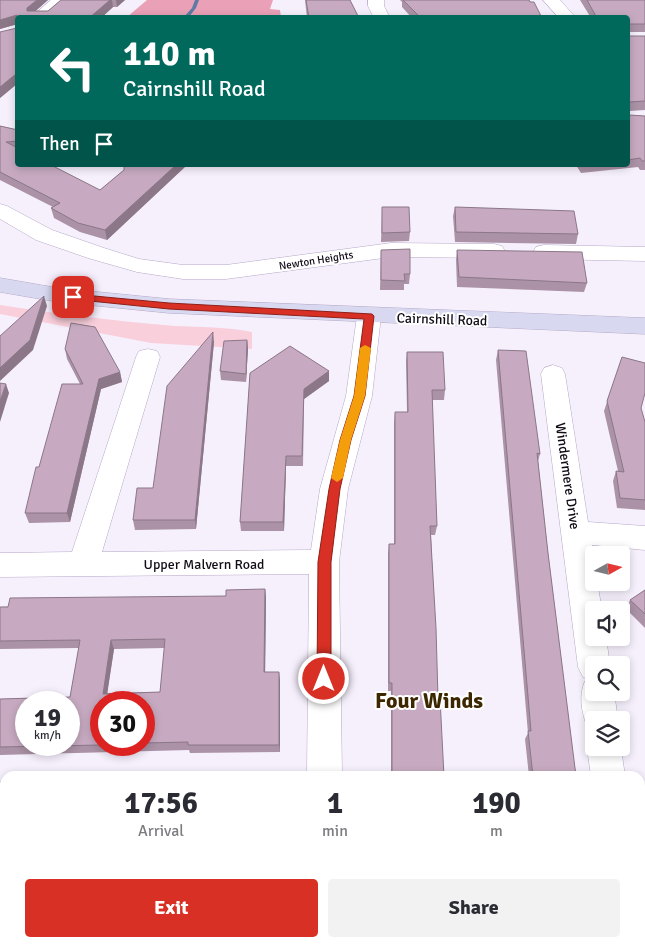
<!DOCTYPE html>
<html lang="en">
<head>
<meta charset="utf-8">
<style>
  :root { --surface:#fff; --page:#f2f2f3; --text:#2b2b33; --muted:#7c7c81; --accent:#d93025 }
  body { margin:0; font-family:Signika,sans-serif; background:var(--page); color:var(--text); height:100vh; display:flex; flex-direction:column; font-size:19px; white-space:nowrap }
  * { box-sizing:border-box; margin:0 }
  p { font-size:16px; color:var(--muted) }
  .icon { flex:none; width:28px; height:28px; fill:none; stroke:currentColor; stroke-width:2; stroke-linecap:round; stroke-linejoin:round }
  .map { position:relative; flex:1; overflow:hidden }
  .side { position:absolute; left:0px; top:771px; width:645px; height:176px; display:flex; flex-direction:column; background:var(--surface); border-radius:15px 15px 0 0; box-shadow:0 2px 8px #0003 }
  .side>* { flex:none }
  .guide { position:absolute; left:15px; top:15px; width:615px; height:152px; border-radius:5px; box-shadow:0 2px 8px #0003; background:#00695c; color:#fff; overflow:hidden }
  .needle { width:32px; rotate:82deg }
  .fabs { position:absolute; left:585px; top:546px; display:grid; gap:10px }
  .fabs a { display:grid; place-items:center; width:45px; height:45px; border-radius:5px; background:var(--surface); box-shadow:0 2px 8px #0003; font-size:25px }
  .speed { position:absolute; left:15px; top:691px; display:flex; gap:10px; font-size:25px; font-weight:700; text-align:center }
  .speed>* { display:grid; place-content:center; width:65px; height:65px; border-radius:50%; background:var(--surface); box-shadow:0 2px 8px #0003; line-height:1 }
  .speed small { font-size:12px; font-weight:400 }
  .speed .limit { border:8px solid #d22; background:#fff; color:#111 }
  .pin { position:absolute; display:grid; place-items:center; width:42px; height:42px; color:#fff; margin:-21px; border-radius:10px; box-shadow:0 2px 8px #0006 }
  .me { position:absolute; width:55px; margin:-28px; rotate:0deg; stroke-linejoin:round; filter:drop-shadow(0 0 4px #0008) }
  .turn { display:flex; align-items:center; gap:18px; height:105px; padding:0 25px; font-size:22px }
  .turn .icon { width:65px; height:65px; stroke-width:2.5 }
  .turn b { display:block; font-size:35px; line-height:42px }
  .then { display:flex; align-items:center; height:48px; padding:0 25px; background:#0003; gap:10px; font-size:19px }
  .eta { display:flex; justify-content:space-evenly; align-items:center; height:85px; text-align:center }
  .eta b { font-size:30px; font-weight:700; line-height:35px }
  .button { display:flex; gap:10px; margin-top:auto; padding:10px 25px }
  .button a { flex:1; height:58px; border-radius:5px; background:var(--accent); color:#fff; font-size:20px; font-weight:700; line-height:58px; text-align:center }
  .button a+a { background:var(--page); color:var(--text) }
  .map>svg:first-child { display:block }
  .green { fill:#facfdc }
  .forest { fill:#eaa1b8 }
  .lines { fill:none; stroke-linecap:round; stroke-linejoin:round }
  .stream { fill:#5d7ba3; fill-rule:evenodd }
  .street-casing { stroke:#b6a8c7; stroke-width:1 }
  .secondary-casing { stroke:#b6a8c7; stroke-width:1 }
  .street { fill:#fff; fill-rule:evenodd }
  .secondary { fill:#d8d9f0; fill-rule:evenodd }
  .wall { fill:#ab92a6; fill-rule:evenodd }
  .shaded-wall { fill:#8b7787 }
  .building { fill:#c7aac1; stroke:#8b7787; fill-rule:evenodd }
  .route { fill:#d93025; stroke:#8d1f18 }
  .slow { fill:#f59e0b }
  .labels { text-anchor:middle; stroke-width:4; stroke-linejoin:round; paint-order:stroke }
  .far-street-label { font-size:11px; fill:#120c17; stroke:#fff }
  .street-label { font-size:14px; fill:#120c17; stroke:#fff }
  .near-district-label { font-size:22px; font-weight:bold; fill:#3c2701; stroke:#fff }
</style>
</head>
<body>
<div class="map">
<svg width="645" height="947" viewBox="0 0 645 947">
  <rect width="100%" height="100%" fill="#f6f0fd"/>
  <path class="green" d="M0,305C58,314 116,321 175,326C201,327 227,327 252,332V349L151,343L0,314Z"/>
  <polygon class="forest" points="147,0 273,0 270,9 280,10 281,17 127,17"/>
  <g class="lines">
    <polygon class="stream" points="195,0 199,0 196,8 188,18 183,18 192,8"/>
    <defs>
      <g id="street">
        <polygon points="51,0 69,0 49,18 30,18"/>
        <polygon points="368,0 384,0 384,6 390,18 374,18 368,6"/>
        <polygon points="543,0 560,0 576,18 559,18"/>
        <polygon points="0,204 7,206 52,230 104,248 139,259 183,265 226,265 391,243 494,244 502,246 505,251 502,256 494,258 391,257 226,279 183,279 137,272 88,258 36,240 0,219"/>
        <polygon points="544,245 645,247 645,261 544,259 536,257 533,252 536,247"/>
        <polygon points="369,308 377,311 381,316 372,396 348,489 339,562 342,776 307,776 309,574 0,577 0,553 72,552 136,357 139,351 148,349 157,351 160,357 102,552 311,550 320,489 346,396 357,316 361,311"/>
        <path d="M553,365L562,368L565,374L588,522L645,526V550L592,545L594,582H597L602,610H594V638H606L610,665H594V692H614L618,720H594V733L589,731C582,715 578,697 585,681L590,680L583,677L578,667L541,374L544,368Z"/>
        <polygon points="592,736 594,736 594,748 621,748 625,776 591,776 587,748"/>
        <rect x="0" y="782" width="5" height="36"/>
        <polygon points="640,926 645,931 645,947 611,947 610,942 640,942"/>
        <rect x="304" y="942" width="40" height="5"/>
      </g>
      <polygon id="secondary" points="0,278 58,288 169,299 645,318 645,334 169,313 58,302 0,292"/>
    </defs>
    <use href="#street" class="street-casing"/>
    <use href="#secondary" class="secondary-casing"/>
    <use href="#street" class="street"/>
    <use href="#secondary" class="secondary"/>
  </g>
  <g class="wall">
    <polygon points="0,0 48,0 35,11 48,11 61,0 125,0 117,7 113,7 101,18 18,18 18,83 0,98 17,28 17,24 0,29"/>
    <polygon points="305,0 350,0 359,18 307,18"/>
    <polygon points="400,0 529,0 542,18 412,18 402,7 402,2"/>
    <polygon points="580,0 645,0 645,32 629,32 629,36 645,36 645,110 629,111 629,115 645,116 645,170 640,170 638,167 581,173 576,165 628,165 628,18 591,18"/>
    <polygon points="0,126 18,130 18,165 100,190 124,170 124,165 187,165 107,240 80,232 54,218 51,208 53,207 0,180"/>
    <polygon points="382,207 410,232 409,241 381,242"/>
    <polygon points="455,207 578,234 576,244 455,242 453,216"/>
    <polygon points="381,250 410,274 409,284 404,284 404,290 380,290"/>
    <polygon points="457,250 587,283 584,292 457,287 456,260"/>
    <polygon points="247,340 248,349 246,382 221,380 220,371"/>
    <polygon points="214,342 196,529 135,530 133,520 153,488"/>
    <polygon points="65,349 120,372 122,382 101,389 70,522 29,523 25,513 39,467 80,384 67,359"/>
    <polygon points="498,350 540,454 538,461 548,553 576,776 529,776 525,739 528,733 496,360"/>
    <polygon points="407,352 445,390 444,400 432,400 437,526 435,535 431,535 438,698 444,776 391,776 391,691 388,691 388,554 389,544 394,544 394,422 395,412 407,412 406,361"/>
    <polygon points="622,357 641,408 645,422 645,510 617,508 613,481 616,471 618,471 604,411"/>
    <polygon points="329,371 329,381 304,399 303,466 286,466 284,531 241,531 240,522 250,373"/>
    <path d="M265,589L266,598L265,672H279L280,752L190,753L189,750L0,755V699L70,697L79,648L0,649V607L226,596ZM165,648L160,692L107,693L114,649ZM101,702H144V745H101Z"/>
    <polygon points="645,590 645,628 626,609 630,600"/>
    <polygon points="5,833 5,900 0,900 0,834"/>
    <rect x="543" y="942" width="55" height="5"/>
  </g>
  <g class="shaded-wall">
    <polygon points="37,0 48,0 29,17 27,11 27,8"/>
    <polygon points="110,0 112,0 113,7 101,18 89,18"/>
    <polygon points="116,0 125,0 117,7"/>
    <polygon points="17,15 18,24 0,29 0,20"/>
    <polygon points="16,74 18,83 0,98 0,87"/>
    <polygon points="176,165 187,165 107,240 105,230"/>
    <polygon points="44,296 47,306 33,350 0,381 0,368"/>
    <polygon points="213,332 214,342 196,529 195,520"/>
    <polygon points="247,340 248,349 246,382 246,374"/>
    <polygon points="329,371 329,381 304,399 303,466 304,389"/>
    <polygon points="120,372 122,382 101,389 70,522 67,513 99,379"/>
    <polygon points="6,384 9,393 0,422 0,401"/>
    <polygon points="286,456 286,466 284,531 283,522"/>
    <polygon points="265,589 266,598 265,680 264,672"/>
    <polygon points="111,640 114,649 106,702 103,694"/>
    <polygon points="279,672 280,680 280,752 279,745"/>
  </g>
  <g class="building">
    <polygon points="0,0 37,0 27,8 27,11 48,11 61,0 110,0 89,18 18,18 18,74 16,74 0,87 0,32 17,28 17,15 0,20"/>
    <polygon points="306,0 350,0 359,18 309,18"/>
    <polygon points="403,0 529,0 530,2 534,2 542,18 421,18"/>
    <polygon points="587,0 645,0 645,24 629,24 629,36 645,36 645,101 629,102 629,115 645,116 645,161 642,161 640,158 628,160 628,18 597,18"/>
    <polygon points="0,126 18,130 18,141 6,142 18,148 18,165 51,165 100,190 124,170 124,165 176,165 105,230 78,223 51,208 60,203 0,172"/>
    <polygon points="382,207 409,207 410,232 382,233"/>
    <polygon points="455,207 574,211 578,234 456,232"/>
    <polygon points="410,249 410,274 404,274 405,281 381,280 381,250"/>
    <polygon points="457,250 582,252 587,283 459,277"/>
    <polygon points="44,296 30,340 0,368 0,336"/>
    <polygon points="71,323 95,327 120,372 99,379 67,513 25,513 36,467 39,467 62,384 83,384 65,349"/>
    <polygon points="213,332 195,520 133,520 137,488 153,488 167,386"/>
    <polygon points="247,340 246,374 220,371 224,341"/>
    <polygon points="290,346 329,371 304,389 302,456 286,456 283,522 240,522 250,373"/>
    <polygon points="498,350 526,351 540,454 537,453 548,553 576,776 533,776 528,731 531,731"/>
    <polygon points="407,352 443,352 445,390 432,390 437,526 430,526 436,628 438,698 440,698 444,776 392,776 392,683 389,683 389,544 395,544 395,412 408,412"/>
    <polygon points="622,357 645,363 645,393 641,408 645,422 645,500 620,498 616,471 624,472 607,401"/>
    <polygon points="0,383 6,384 0,401"/>
    <path d="M265,589L264,672H279V745H188V742L144,743V702H101V745L0,747V699L70,697L80,640L0,641V607H8L10,598L226,596V590ZM165,639L160,692L103,694L111,640ZM26,702H69V745H26Z"/>
    <polygon points="645,590 645,614 630,600"/>
    <polygon points="5,833 5,893 0,894 0,834"/>
    <rect x="195" y="942" width="59" height="5"/>
    <polygon points="402,942 459,942 460,947 402,947"/>
    <rect x="547" y="942" width="51" height="5"/>
  </g>
  <polygon class="route" points="73,294 169,303 372,314 374,316 365,396 351,440 340,489 331,562 331,679 329,683 324,685 319,683 317,679 318,562 329,489 340,440 354,396 364,319 169,309 70,299 70,295"/>
  <polygon class="slow" points="365,345 371,348 365,396 351,440 343,478 337,482 331,478 340,440 354,396 360,348"/>
  <g class="labels">
    <g class="far-street-label">
      <text transform="translate(316 260) rotate(-9)" y="4">Newton Heights</text>
    </g>
    <g class="street-label">
      <text transform="translate(442 319) rotate(2)" y="5">Cairnshill Road</text>
      <text transform="translate(568 476) rotate(82)" y="5">Windermere Drive</text>
      <text x="204" y="569">Upper Malvern Road</text>
    </g>
    <g class="near-district-label">
      <text x="429" y="708">Four Winds</text>
    </g>
  </g>
</svg>
<div class="fabs">
<a><svg class="needle" viewBox="-14 -14 28 28"><path d="M0-13l5 13h-10z" fill="#e53935"/><path d="M0 13l5-13h-10z" fill="#7c7c81"/></svg></a>
<a><svg class="icon" aria-label="sound" viewBox="0 0 24 24"><path d="M4 9h4l5-4v14l-5-4H4zM17 9q2 3 0 6"/></svg></a>
<a><svg class="icon" aria-label="search" viewBox="0 0 24 24"><circle cx="10" cy="10" r="6"/><path d="M15 15l6 6"/></svg></a>
<a><svg class="icon" aria-label="layers" viewBox="0 0 24 24"><path d="M12 4l9 5-9 5-9-5zM3 14l9 5 9-5"/></svg></a>
</div>
<div class="speed"><div>19<small>km/h</small></div><div class="limit">30</div></div>
<div class="pin" style="left:73px;top:297px;background:#d93025"><svg class="icon" aria-label="arrive" viewBox="0 0 24 24"><path d="M6 21V4h12l-3 4 3 4H6"/></svg></div>
<svg class="me" style="left:324px;top:679px" viewBox="-20 -20 40 40"><circle r="17" fill="#d93025" stroke="#fff" stroke-width="3"/><path d="M0-11L8 9 0 5-8 9z" fill="#fff"/></svg>
<div class="guide">
<div class="turn"><svg class="icon" aria-label="left" viewBox="0 0 24 24"><path d="M17 20v-9H6M10 6l-5 5 5 5"/></svg><div><b>110 m</b>Cairnshill Road</div></div>
<div class="then">Then<svg class="icon" aria-label="arrive" viewBox="0 0 24 24"><path d="M6 21V4h12l-3 4 3 4H6"/></svg></div>
</div>
<section class="side">
<div class="eta">
<div><b>17:56</b><p>Arrival</p></div>
<div><b>1</b><p>min</p></div>
<div><b>190</b><p>m</p></div>
</div>
<div class="button"><a>Exit</a><a>Share</a></div>
</section>
</div>
</body>
</html>
